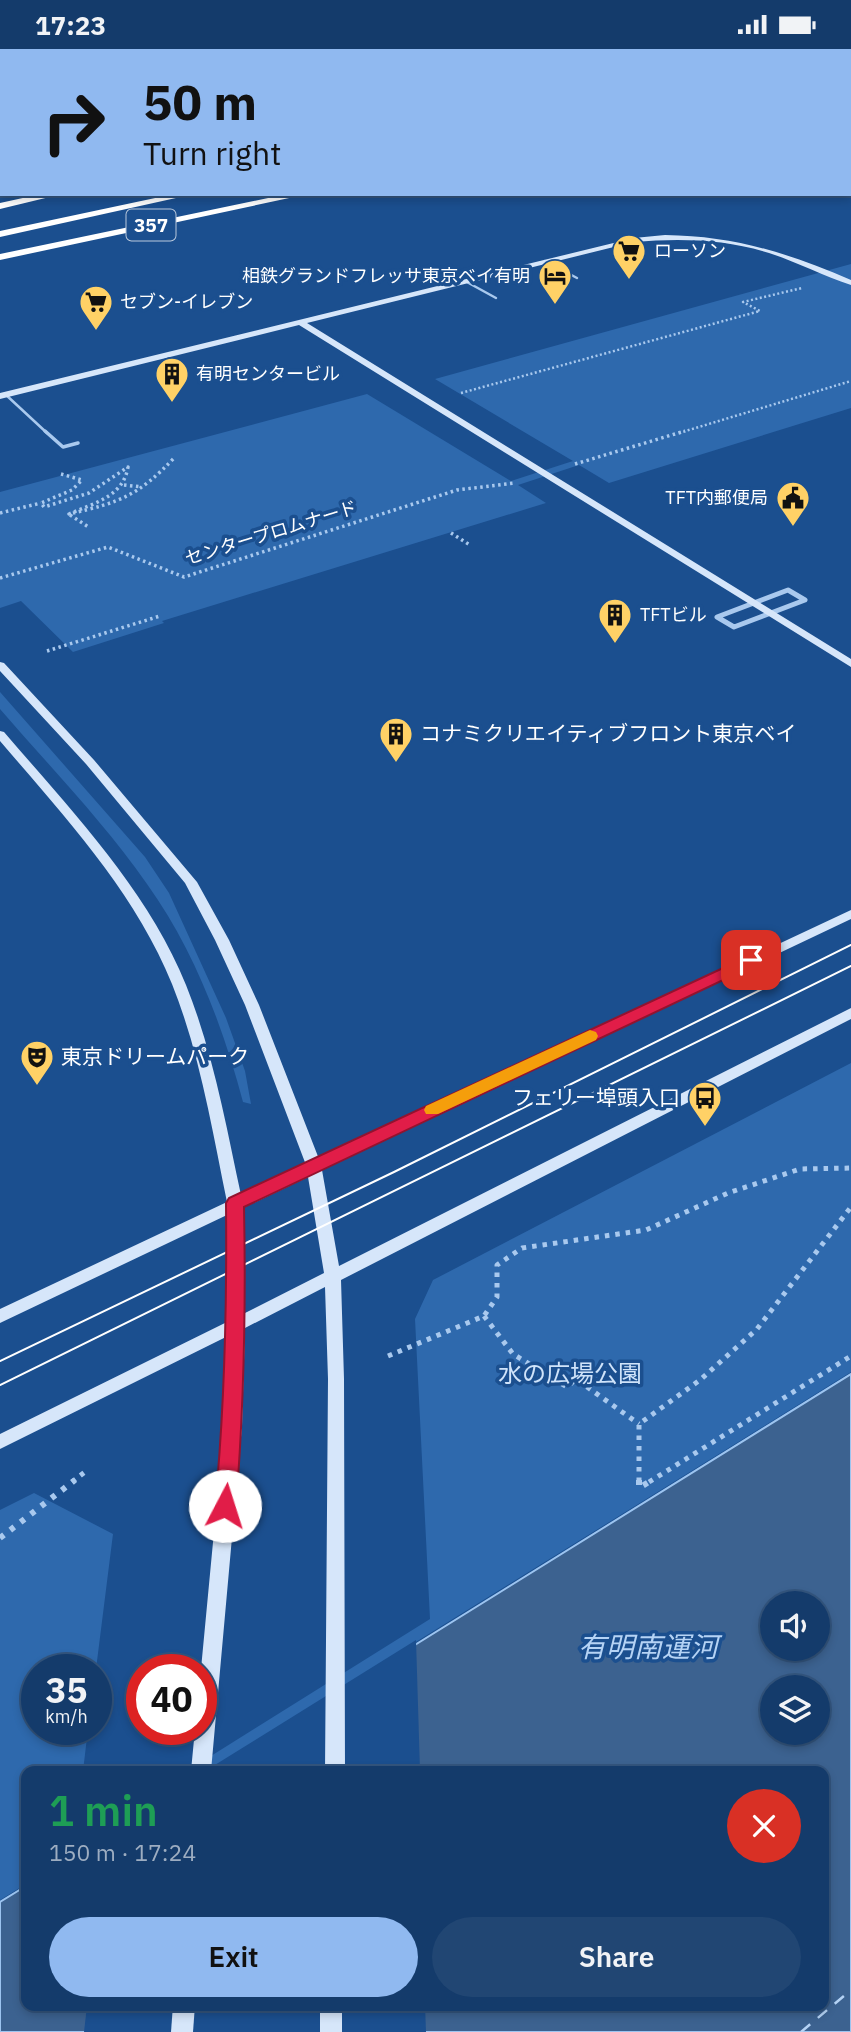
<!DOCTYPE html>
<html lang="en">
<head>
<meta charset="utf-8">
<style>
  :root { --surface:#143b6b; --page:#214673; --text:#f1f3f6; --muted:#9dadc1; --line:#33557e; --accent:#90b9f0 }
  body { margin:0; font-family:"IBM Plex Sans","Noto Sans JP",sans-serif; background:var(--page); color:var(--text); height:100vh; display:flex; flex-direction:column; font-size:26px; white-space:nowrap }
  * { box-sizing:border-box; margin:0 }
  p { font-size:23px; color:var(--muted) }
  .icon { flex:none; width:38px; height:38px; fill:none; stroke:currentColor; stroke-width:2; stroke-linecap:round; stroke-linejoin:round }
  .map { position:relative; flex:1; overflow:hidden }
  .sheet { position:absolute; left:21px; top:1717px; width:808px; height:245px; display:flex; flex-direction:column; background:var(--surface); border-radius:14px; box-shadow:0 4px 10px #0003,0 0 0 2px var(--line) }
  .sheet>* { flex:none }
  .banner { position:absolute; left:0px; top:0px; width:852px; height:147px; box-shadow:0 4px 10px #0003,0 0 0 2px var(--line); background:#90b9f0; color:#111; overflow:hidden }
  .fabs { position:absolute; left:760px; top:1542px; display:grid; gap:14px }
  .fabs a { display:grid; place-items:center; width:70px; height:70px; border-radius:50%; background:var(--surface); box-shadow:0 4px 10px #0003,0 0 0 2px var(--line); font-size:35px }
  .speed { position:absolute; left:21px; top:1605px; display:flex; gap:14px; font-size:35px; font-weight:700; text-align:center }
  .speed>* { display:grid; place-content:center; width:91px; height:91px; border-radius:50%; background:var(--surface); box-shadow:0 4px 10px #0003,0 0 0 2px var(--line); line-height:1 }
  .speed small { font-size:18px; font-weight:400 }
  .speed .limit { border:10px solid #d22; background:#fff; color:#111 }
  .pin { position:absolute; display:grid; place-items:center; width:60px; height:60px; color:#fff; margin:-30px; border-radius:14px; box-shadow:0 4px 10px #0006 }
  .me { position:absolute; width:77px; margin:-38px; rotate:5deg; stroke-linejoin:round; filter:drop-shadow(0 0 5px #0008) }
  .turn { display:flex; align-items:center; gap:24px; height:147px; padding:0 28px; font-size:32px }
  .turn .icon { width:91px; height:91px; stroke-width:2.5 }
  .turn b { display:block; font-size:49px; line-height:60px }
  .round { display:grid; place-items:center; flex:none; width:74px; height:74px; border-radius:37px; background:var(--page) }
  .summary { display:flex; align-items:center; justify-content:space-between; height:119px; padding:0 28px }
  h1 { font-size:42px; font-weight:600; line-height:52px; color:#1e9e55 }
  .action { display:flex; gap:14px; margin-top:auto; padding:14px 28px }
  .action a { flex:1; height:80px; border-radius:42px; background:var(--accent); color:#111; font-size:28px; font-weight:600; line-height:80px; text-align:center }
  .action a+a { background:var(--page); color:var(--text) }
  .status { display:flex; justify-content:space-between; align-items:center; height:49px; padding:0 35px; background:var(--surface); direction:ltr }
  .status svg { height:19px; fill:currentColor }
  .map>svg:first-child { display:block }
  .green { fill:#2e69ad }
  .water { fill:#3c6290; stroke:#9cc4f0; stroke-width:2; fill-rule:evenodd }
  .pier { fill:#1b4f8f }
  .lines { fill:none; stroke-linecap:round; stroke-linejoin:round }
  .ferry { stroke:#b5d3f5; stroke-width:2.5; stroke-dasharray:12 10; stroke-linecap:butt }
  .path-far4 { stroke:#a9c9ee; stroke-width:2; stroke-dasharray:2 2.5; stroke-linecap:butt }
  .path-far3 { stroke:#a9c9ee; stroke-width:2.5; stroke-dasharray:2 2.5; stroke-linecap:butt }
  .path-far2 { stroke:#a9c9ee; stroke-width:3.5; stroke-dasharray:2.5 3.5; stroke-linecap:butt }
  .path-far1 { stroke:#a9c9ee; stroke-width:5; stroke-dasharray:4.5 6; stroke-linecap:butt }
  .path { stroke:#a9c9ee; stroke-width:6; stroke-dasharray:5 8; stroke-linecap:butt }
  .lane-far1 { stroke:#a9c9ee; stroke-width:2.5 }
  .lane { stroke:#a9c9ee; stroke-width:3.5 }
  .street-far1 { stroke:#a9c9ee; stroke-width:3.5 }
  .street { stroke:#a9c9ee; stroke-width:5 }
  .secondary { fill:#d6e6fa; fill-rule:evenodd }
  .highway { fill:#fff; fill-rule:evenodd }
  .tram { stroke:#fff; stroke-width:2 }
  .route { fill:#e11d48; stroke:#92132f; stroke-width:2 }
  .slow { fill:#f59e0b }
  .labels { text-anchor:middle; stroke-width:7; stroke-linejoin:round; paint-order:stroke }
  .far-poi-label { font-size:18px; fill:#fff; stroke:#1b4f8f; text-anchor:start }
  .far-street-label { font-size:18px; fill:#fff; stroke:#1b4f8f }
  .shield { fill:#1b4f8f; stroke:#bbcadd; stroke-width:2 }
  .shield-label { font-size:19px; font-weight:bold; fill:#fff }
  .poi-label { font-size:21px; fill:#fff; stroke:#1b4f8f; text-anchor:start }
  .near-park-label { font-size:24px; fill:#cfe3fa; stroke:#1b4f8f }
  .near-water-label { font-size:28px; font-style:italic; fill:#b5d3f5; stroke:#1b4f8f }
</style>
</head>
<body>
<div class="status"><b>17:23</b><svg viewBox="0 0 49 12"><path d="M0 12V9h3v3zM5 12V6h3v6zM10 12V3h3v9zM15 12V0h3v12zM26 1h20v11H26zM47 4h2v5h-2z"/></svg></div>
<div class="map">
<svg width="851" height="1983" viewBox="0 0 851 1983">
  <rect width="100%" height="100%" fill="#1b4f8f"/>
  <g class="green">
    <polygon points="0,0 599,0 2,2 0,113"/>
    <polygon points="851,215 851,359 609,434 579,416 518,436 546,454 162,572 164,574 73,603 21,552 0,559 0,443 367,345 511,432 573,412 435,330"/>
    <path d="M0,643L145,808L169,844L226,969L245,1022L251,1055L243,1053C223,977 193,899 147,835C103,772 50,718 0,660Z"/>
    <polygon points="851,1014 851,1323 208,1722 187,1722 430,1570 415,1270 433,1231"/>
    <polygon points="34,1444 113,1485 96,1620 37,1620 37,1680 88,1680 83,1722 26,1722 26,1835 0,1851 0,1461"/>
  </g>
  <path class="water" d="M851,1325V1983H0V1853L26,1837V1956H824V1722H212ZM772,1554H817V1600H772ZM772,1638H817V1684H772Z"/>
  <g class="pier">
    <polygon points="416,1591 420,1722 208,1722 210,1719"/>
    <polygon points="425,1956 426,1983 84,1983 87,1957"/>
  </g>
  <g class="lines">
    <polyline class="ferry" points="801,1983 851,1941"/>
    <polyline class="path-far4" points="536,2 545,0"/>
    <g class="path-far3">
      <polyline points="461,344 760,262 743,253 802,239"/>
      <polyline points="679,384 851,332"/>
    </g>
    <g class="path-far2">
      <polyline points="575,415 685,382"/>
      <path d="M61,425L82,431L72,441L41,454L44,458L89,444L128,418C123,448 94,454 69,465C121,453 138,447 175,408"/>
      <polyline points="124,436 142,438"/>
      <polyline points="0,464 41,454"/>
      <polyline points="70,466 90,479"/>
      <polyline points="451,484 470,496"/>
      <polyline points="0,529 108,498 184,528 457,441 515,434"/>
      <polyline points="47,602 160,567"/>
    </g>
    <g class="path-far1">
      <polyline points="484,1267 513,1305 567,1338 576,1330 639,1375"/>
      <polyline points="388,1307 484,1267 497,1248 497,1216 522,1199 646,1181 728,1144 800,1120 851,1119"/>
      <polyline points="72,1433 85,1423"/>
      <polyline points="639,1433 639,1375 700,1331 757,1280 851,1158"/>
      <polyline points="649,1433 851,1307"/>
    </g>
    <g class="path">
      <polyline points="639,1431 639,1439 652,1431"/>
      <polyline points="0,1489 75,1431"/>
    </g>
    <g class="lane-far1">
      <polyline points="545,212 577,229"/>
      <polyline points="465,232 496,249"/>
      <polyline points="5,345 47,384"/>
    </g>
    <polyline class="lane" points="45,382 63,398 78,394"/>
    <polyline class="street-far1" points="624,0 629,2"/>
    <polygon class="street" points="788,541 805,551 734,578 717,568"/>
    <g class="secondary">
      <path d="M665,186C735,187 788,204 851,231V236C823,227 797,213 769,204C725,190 680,189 634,193L307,274L851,610V618L299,276L0,350V344L634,189Z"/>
      <path d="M0,613L4,614L94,711L197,833L229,891L259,956L319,1110L851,861V870L322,1121L339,1217L851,959V970L341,1231L344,1330L345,1722H325L328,1330L325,1238L245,1279L242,1377L211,1722H191L195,1680H201V1620L224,1377L228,1287L0,1400V1385L229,1272L227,1166L0,1274V1260L227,1153C212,1080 200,1005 172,935C135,843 64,767 0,692V682L4,683C70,760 148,841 186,936C213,1003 226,1076 241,1146L306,1116L245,956L215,891L185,834L86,715L0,622ZM308,1128L324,1224L245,1264L243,1159Z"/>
      <polygon points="173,1956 195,1956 193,1983 171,1983"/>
      <rect x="320" y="1956" width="22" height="27"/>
    </g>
    <g class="highway">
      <polygon points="644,0 660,0 642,2"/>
      <polygon points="780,0 795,0 778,2"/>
      <polygon points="849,2 851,2 851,6 850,2"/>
      <rect x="850" y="23" width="1" height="6"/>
      <polygon points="2,120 2,126 0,127 0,121"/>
      <polygon points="41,145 62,145 0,160 0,154"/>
      <polygon points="174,145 194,145 0,188 0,182"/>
      <polygon points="287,145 308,145 0,211 0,205"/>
    </g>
    <g class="tram">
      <polyline points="0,1312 394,1123 851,896"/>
      <polyline points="0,1336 851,917"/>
    </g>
  </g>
  <path class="route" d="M751,906L759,911L757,915L244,1158C246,1258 244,1357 236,1457L233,1463L225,1466L218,1463L215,1457C225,1356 227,1256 226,1154L229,1149Z"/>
  <polygon class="slow" points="590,981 596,983 598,987 596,991 438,1065 426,1065 424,1061 426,1057"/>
  <defs>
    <symbol id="supermarket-pin" viewBox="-11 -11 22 30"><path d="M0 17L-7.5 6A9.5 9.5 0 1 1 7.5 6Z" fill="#ffd166" stroke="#1b4f8f"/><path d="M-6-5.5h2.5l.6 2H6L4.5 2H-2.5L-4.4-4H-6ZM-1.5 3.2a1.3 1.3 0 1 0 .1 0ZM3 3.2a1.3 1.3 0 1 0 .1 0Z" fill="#111"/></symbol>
    <symbol id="hotel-pin" viewBox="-11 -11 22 30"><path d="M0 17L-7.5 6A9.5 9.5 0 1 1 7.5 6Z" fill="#ffd166" stroke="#1b4f8f"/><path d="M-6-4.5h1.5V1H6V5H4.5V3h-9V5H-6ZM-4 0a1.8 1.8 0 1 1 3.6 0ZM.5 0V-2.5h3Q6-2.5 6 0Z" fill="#111"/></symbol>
    <symbol id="building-pin" viewBox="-11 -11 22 30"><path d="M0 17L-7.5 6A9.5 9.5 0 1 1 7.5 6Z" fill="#ffd166" stroke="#1b4f8f"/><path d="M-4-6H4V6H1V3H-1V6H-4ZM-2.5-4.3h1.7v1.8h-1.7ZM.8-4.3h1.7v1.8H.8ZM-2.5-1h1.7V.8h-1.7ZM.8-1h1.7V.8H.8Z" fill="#111"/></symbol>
    <symbol id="civic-pin" viewBox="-11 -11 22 30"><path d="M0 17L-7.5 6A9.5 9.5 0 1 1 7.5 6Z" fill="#ffd166" stroke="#1b4f8f"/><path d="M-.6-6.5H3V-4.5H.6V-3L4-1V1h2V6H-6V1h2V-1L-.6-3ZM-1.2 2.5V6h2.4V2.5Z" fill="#111"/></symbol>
    <symbol id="theatre-pin" viewBox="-11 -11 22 30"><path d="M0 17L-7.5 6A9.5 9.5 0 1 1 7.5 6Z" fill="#ffd166" stroke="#1b4f8f"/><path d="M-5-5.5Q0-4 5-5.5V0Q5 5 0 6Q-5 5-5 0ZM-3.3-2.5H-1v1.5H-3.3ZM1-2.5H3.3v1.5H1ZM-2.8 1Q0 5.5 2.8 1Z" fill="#111"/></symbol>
    <symbol id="bus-pin" viewBox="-11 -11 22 30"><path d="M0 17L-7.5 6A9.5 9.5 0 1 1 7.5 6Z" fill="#ffd166" stroke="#1b4f8f"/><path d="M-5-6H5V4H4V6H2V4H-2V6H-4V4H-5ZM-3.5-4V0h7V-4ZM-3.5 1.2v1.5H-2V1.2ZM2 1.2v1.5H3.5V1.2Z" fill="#111"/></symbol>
  </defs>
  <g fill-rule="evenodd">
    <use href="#supermarket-pin" x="610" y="183" width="38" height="52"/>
    <use href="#hotel-pin" x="536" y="208" width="38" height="52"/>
    <use href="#supermarket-pin" x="77" y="234" width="38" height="52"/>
    <use href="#building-pin" x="153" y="306" width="38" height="52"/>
    <use href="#civic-pin" x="774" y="430" width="38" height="52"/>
    <use href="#building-pin" x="596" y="547" width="38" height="52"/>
    <use href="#building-pin" x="377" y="666" width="38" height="52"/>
    <use href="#theatre-pin" x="18" y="989" width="38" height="52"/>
    <use href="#bus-pin" x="686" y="1030" width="38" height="52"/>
  </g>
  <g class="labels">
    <g class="far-poi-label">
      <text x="654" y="208">ローソン</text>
      <text x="530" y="233" text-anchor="end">相鉄グランドフレッサ東京ベイ有明</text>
      <text x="120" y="259">セブン-イレブン</text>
      <text x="196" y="331">有明センタービル</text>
      <text x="768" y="455" text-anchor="end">TFT内郵便局</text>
      <text x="640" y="572">TFTビル</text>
    </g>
    <g class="far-street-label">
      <text transform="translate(271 484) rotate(-17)" y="6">センタープロムナード</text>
    </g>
    <rect class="shield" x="126.5" y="160.5" width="49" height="31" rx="5"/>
    <g class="shield-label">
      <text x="151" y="183">357</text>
    </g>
    <g class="poi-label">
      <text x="420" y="692">コナミクリエイティブフロント東京ベイ</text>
      <text x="61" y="1015">東京ドリームパーク</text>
      <text x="680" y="1056" text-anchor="end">フェリー埠頭入口</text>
    </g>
    <g class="near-park-label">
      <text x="570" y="1333">水の広場公園</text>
    </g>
    <g class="near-water-label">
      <text x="648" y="1608">有明南運河</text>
    </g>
  </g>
</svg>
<div class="fabs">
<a><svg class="icon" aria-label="sound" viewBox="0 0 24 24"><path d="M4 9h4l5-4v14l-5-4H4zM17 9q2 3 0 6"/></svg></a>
<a><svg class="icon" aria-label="layers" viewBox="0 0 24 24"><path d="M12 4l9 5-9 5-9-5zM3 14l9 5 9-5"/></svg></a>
</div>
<div class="speed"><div>35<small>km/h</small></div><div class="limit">40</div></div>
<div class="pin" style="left:751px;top:911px;background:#d93025"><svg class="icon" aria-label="arrive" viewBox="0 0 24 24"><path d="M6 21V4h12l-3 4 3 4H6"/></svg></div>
<svg class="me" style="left:225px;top:1457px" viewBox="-20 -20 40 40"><circle r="19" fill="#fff"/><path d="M0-13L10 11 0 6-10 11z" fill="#e11d48"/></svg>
<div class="banner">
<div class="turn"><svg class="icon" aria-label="right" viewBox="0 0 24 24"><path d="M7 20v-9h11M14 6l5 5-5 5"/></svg><div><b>50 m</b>Turn right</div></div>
</div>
<section class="sheet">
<div class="summary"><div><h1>1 min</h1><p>150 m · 17:24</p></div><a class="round" style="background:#d93025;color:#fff"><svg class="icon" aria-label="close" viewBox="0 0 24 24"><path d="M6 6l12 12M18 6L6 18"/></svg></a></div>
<div class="action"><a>Exit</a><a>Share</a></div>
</section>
</div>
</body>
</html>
